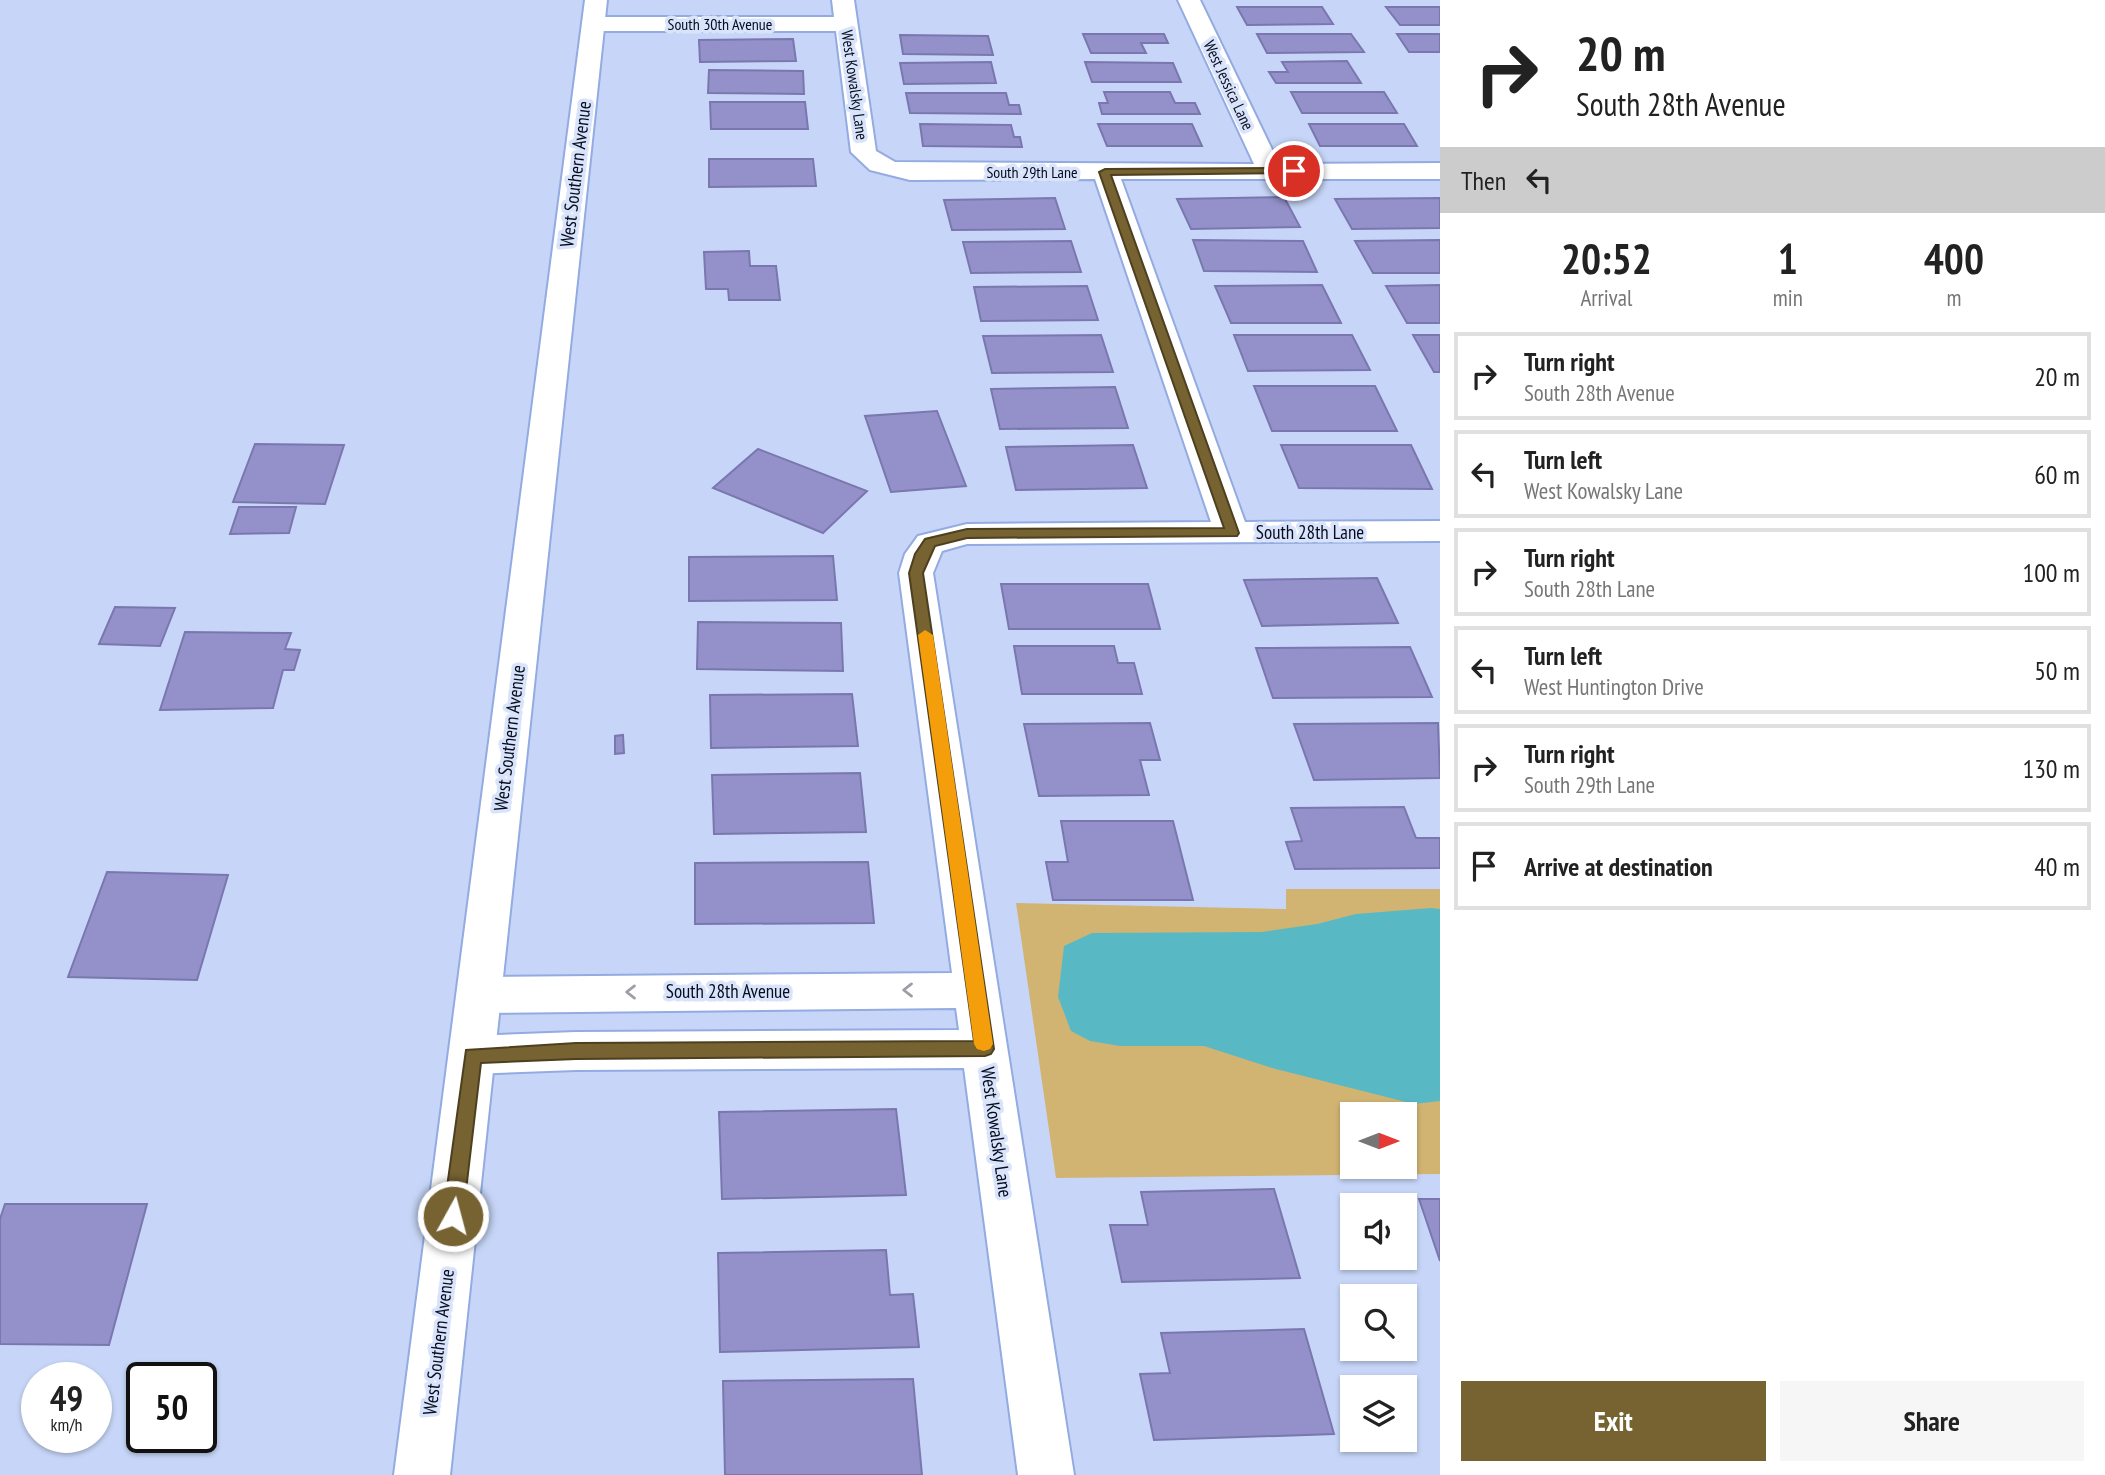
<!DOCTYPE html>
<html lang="en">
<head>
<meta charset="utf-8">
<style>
  :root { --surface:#fff; --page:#f6f6f6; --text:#222; --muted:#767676; --line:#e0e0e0; --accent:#776231 }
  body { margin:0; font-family:"PT Sans Narrow",sans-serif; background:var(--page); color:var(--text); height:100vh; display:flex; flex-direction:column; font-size:26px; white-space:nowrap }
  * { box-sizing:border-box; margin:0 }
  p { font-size:23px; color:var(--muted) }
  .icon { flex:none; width:38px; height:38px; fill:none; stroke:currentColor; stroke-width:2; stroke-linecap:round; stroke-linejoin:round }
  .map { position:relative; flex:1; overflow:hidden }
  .sheet { display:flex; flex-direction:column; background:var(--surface); width:665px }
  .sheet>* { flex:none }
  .top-card { background:#fff; color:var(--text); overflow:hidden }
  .needle { width:46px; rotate:90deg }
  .tools { position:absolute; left:1340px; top:1102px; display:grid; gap:14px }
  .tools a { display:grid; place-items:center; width:77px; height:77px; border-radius:0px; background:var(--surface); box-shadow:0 2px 5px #0004; font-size:35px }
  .speed { position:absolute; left:21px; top:1362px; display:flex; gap:14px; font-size:35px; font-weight:700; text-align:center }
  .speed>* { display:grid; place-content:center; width:91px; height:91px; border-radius:50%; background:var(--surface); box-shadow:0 2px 5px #0004; line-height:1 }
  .speed small { font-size:18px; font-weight:400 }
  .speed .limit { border:4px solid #111; border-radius:10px; background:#fff; color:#111 }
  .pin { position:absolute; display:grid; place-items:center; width:60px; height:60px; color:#fff; margin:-30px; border:4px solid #fff; border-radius:50%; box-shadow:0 2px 7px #0007 }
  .me { position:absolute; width:77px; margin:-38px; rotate:7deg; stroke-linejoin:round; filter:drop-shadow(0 0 5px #0008) }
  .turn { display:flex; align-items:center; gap:24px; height:147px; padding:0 21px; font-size:32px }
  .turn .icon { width:91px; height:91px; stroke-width:2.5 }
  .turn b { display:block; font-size:49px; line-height:60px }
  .then { display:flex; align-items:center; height:66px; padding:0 21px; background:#0003; gap:14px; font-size:26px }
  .eta { display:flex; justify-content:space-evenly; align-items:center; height:119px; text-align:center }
  .eta b { font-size:42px; font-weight:800; line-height:49px }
  .cta { display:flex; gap:14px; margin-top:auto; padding:14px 21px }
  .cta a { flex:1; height:80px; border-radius:0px; background:var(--accent); color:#fff; font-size:28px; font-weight:800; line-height:80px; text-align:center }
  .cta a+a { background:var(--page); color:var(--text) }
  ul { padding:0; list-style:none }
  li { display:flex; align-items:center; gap:21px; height:88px; margin:0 14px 10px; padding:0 7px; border:4px solid var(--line); border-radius:0px }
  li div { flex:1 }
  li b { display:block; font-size:26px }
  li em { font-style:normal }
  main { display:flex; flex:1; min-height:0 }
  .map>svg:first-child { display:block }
  .green { fill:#d1b472; fill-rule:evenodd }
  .water { fill:#58b9c5 }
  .building { fill:#9491ca; stroke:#7a77ae; stroke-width:2 }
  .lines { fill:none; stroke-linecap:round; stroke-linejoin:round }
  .minor-casing { stroke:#93abe1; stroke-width:4 }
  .secondary-casing { stroke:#93abe1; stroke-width:4 }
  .minor { fill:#fff; fill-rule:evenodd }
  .secondary { fill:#fff; fill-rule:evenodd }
  .oneway { stroke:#9b9ea5 }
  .route { fill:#776231; stroke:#4d4020; stroke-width:2 }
  .slow { fill:#f59e0b }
  .labels { text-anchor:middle; stroke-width:7; stroke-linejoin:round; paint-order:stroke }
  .far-street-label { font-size:16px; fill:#050c1f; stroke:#d9e3fa }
  .street-label { font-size:19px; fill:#050c1f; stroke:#d9e3fa }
</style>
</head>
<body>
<main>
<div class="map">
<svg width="1440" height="1475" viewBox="0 0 1440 1475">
  <rect width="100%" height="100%" fill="#c7d6f8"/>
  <path class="green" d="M1286,889H1440V1174L1056,1178L1016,903L1286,909ZM1353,1115H1405V1167H1353Z"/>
  <polygon class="water" points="1431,908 1440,909 1440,1101 1414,1104 1272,1068 1204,1046 1120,1046 1090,1041 1071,1031 1058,997 1064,946 1092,933 1262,932 1317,924 1356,914"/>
  <g class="building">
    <polygon points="1237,7 1322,7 1333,24 1247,25"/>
    <polygon points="1386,7 1440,7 1440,25 1400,25"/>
    <polygon points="1083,34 1164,34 1168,43 1141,43 1146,53 1091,53"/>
    <polygon points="1257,34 1351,34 1364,52 1267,53"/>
    <polygon points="1397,34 1440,34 1440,52 1409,52"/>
    <polygon points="900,35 988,36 993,55 903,54"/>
    <polygon points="793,39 796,61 700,62 699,40"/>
    <polygon points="1347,61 1361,83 1276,83 1269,72 1288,72 1282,62"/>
    <polygon points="991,62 996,83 904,84 900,63"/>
    <polygon points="1085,62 1173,63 1181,82 1092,82"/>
    <polygon points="709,70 803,71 804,94 708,93"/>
    <polygon points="1104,92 1170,92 1175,103 1195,103 1200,114 1102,114 1099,103 1108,103"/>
    <polygon points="1291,92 1384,92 1397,113 1302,113"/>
    <polygon points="906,93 1006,93 1009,105 1019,105 1021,114 910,113"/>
    <polygon points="710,102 805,102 808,129 711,129"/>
    <polygon points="920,124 1011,125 1014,137 1020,137 1022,147 923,146"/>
    <polygon points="1098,124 1192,124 1202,146 1107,146"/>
    <polygon points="1309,124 1404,124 1417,146 1320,146"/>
    <polygon points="709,159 813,159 816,186 709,187"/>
    <polygon points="1284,197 1300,227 1191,229 1177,199"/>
    <polygon points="1055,198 1065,229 952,230 944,200"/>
    <polygon points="1440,198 1440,228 1352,229 1335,199"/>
    <polygon points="1193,240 1303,241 1317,272 1204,271"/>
    <polygon points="1440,240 1440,273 1373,273 1355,241"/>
    <polygon points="1071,241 1081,272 971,273 963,242"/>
    <polygon points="749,251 750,266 776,266 780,300 729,300 728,289 706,289 704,252"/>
    <polygon points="1322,285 1341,323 1231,323 1215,286"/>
    <polygon points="1440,285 1440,323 1407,323 1386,286"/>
    <polygon points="1087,286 1098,320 981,321 974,287"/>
    <polygon points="1101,335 1113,372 992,373 983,336"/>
    <polygon points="1234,335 1352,335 1370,370 1248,371"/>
    <polygon points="1413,335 1440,335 1440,372 1434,372"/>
    <polygon points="1254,386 1375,386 1397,431 1272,431"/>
    <polygon points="1115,387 1128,428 1000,429 991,389"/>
    <polygon points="937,411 966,486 891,492 865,416"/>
    <polygon points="255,444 344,445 325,504 233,502"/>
    <polygon points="1133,445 1147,488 1016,490 1006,447"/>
    <polygon points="1281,445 1411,445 1432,489 1299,488"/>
    <polygon points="758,449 867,491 823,533 713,488"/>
    <polygon points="239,507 296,507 289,533 230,534"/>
    <polygon points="833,556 837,600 689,601 689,557"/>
    <polygon points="1377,578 1398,623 1262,626 1244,580"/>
    <polygon points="1001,584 1148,584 1160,629 1009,629"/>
    <polygon points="115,607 175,608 160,646 99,644"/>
    <polygon points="698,622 841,623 843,671 697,669"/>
    <polygon points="185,632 291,633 285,649 300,650 294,670 283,670 273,708 160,710"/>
    <polygon points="1014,646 1114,646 1118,663 1134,663 1142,694 1022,694"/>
    <polygon points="1410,647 1432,697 1273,698 1256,648"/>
    <polygon points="852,694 858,746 711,748 710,695"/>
    <polygon points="1150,723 1160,760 1140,760 1149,795 1039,796 1024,724"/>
    <polygon points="1438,723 1440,778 1314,780 1294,724"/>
    <polygon points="623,735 624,753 615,754 615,736"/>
    <polygon points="860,773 866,832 714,834 712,775"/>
    <polygon points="1404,807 1416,838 1440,838 1440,868 1295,869 1286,842 1302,841 1291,808"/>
    <polygon points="1061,821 1173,821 1193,900 1053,900 1046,862 1068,862"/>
    <polygon points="868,862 874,923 695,924 695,863"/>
    <polygon points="107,872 228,875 197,980 68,977"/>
    <polygon points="896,1109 906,1195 722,1199 719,1112"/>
    <polygon points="1274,1189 1300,1278 1122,1282 1110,1225 1148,1225 1141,1192"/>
    <polygon points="1419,1199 1440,1199 1440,1261"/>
    <polygon points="5,1204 147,1204 109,1345 0,1344 0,1219"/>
    <polygon points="886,1250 890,1295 913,1294 919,1347 720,1352 718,1253"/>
    <polygon points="1304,1329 1334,1434 1154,1440 1140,1374 1170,1373 1161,1333"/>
    <polygon points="913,1379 922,1475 725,1475 723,1381"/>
  </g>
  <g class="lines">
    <defs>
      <polygon id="minor" points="832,0 854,0 876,151 895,162 1254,164 1178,0 1200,0 1279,164 1440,163 1440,179 1121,179 1245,522 1440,521 1440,541 967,544 942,551 933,573 1074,1475 1018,1475 964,1068 576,1070 472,1074 456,1068 449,1055 456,1042 472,1036 576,1032 959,1030 956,1008 480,1013 464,1008 458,995 464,982 480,977 952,973 899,573 905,554 918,536 967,524 1211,522 1095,179 910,180 870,170 851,152 836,31 593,31 585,29 582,24 585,19 593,17 834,17"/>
      <polygon id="secondary" points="585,0 607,0 450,1475 394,1475"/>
    </defs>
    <use href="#minor" class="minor-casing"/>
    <use href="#secondary" class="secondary-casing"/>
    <use href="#minor" class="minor"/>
    <use href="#secondary" class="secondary"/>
  </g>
  <defs><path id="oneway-chevron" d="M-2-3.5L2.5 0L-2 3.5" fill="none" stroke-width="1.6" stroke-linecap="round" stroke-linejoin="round" transform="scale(1.75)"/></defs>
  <g class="oneway">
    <use href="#oneway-chevron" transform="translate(908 990) rotate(180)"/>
    <use href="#oneway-chevron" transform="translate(631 992) rotate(180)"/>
  </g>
  <polygon class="route" points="1294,168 1300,171 1298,173 1111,175 1239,533 1237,536 967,538 935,546 923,573 994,1049 991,1054 985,1056 576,1059 481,1063 463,1216 460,1223 453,1225 446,1223 443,1216 466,1050 576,1043 974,1041 909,573 915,554 925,539 967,529 1224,528 1099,172 1105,169"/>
  <polygon class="slow" points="925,630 933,635 993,1044 990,1049 984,1051 977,1049 974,1044 918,635"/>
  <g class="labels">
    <g class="far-street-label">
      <text x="720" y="30">South 30th Avenue</text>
      <text transform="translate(855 85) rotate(82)" y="6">West Kowalsky Lane</text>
      <text transform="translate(1229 85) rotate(65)" y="6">West Jessica Lane</text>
      <text x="1032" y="178">South 29th Lane</text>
    </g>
    <g class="street-label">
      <text transform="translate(575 174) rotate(-83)" y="7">West Southern Avenue</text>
      <text x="1310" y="539">South 28th Lane</text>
      <text transform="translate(509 738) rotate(-83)" y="7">West Southern Avenue</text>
      <text x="728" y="998">South 28th Avenue</text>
      <text transform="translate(997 1132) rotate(82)" y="7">West Kowalsky Lane</text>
      <text transform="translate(438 1342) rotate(-83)" y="7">West Southern Avenue</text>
    </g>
  </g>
</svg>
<div class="tools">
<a><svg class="needle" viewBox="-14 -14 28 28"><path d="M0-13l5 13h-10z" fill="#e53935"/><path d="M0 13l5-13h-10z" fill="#767676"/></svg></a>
<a><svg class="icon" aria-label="sound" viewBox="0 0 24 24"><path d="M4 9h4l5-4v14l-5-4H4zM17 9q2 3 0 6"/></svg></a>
<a><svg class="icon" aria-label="search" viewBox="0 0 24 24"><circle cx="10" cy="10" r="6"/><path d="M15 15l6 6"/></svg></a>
<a><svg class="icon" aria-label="layers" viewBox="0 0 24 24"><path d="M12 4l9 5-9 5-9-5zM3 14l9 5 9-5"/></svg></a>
</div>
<div class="speed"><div>49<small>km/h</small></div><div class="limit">50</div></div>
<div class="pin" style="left:1294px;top:171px;background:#d93025"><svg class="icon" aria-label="arrive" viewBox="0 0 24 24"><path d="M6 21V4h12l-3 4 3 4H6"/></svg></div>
<svg class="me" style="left:453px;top:1216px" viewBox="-20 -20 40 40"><circle r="17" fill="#776231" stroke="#fff" stroke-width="3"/><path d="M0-11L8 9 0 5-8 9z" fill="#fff"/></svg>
</div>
<section class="sheet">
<div class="top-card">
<div class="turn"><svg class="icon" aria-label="right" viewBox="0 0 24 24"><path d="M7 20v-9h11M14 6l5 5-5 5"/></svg><div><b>20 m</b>South 28th Avenue</div></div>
<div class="then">Then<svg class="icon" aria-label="left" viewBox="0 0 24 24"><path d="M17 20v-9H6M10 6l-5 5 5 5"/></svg></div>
</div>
<div class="eta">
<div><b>20:52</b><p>Arrival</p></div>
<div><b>1</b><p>min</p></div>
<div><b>400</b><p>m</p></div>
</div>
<ul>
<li><svg class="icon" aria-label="right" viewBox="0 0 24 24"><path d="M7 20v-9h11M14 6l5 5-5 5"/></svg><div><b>Turn right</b><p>South 28th Avenue</p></div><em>20 m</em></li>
<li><svg class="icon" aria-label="left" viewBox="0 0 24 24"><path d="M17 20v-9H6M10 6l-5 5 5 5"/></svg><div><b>Turn left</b><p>West Kowalsky Lane</p></div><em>60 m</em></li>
<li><svg class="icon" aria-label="right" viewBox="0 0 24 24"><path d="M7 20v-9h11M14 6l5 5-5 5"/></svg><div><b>Turn right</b><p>South 28th Lane</p></div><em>100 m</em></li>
<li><svg class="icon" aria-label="left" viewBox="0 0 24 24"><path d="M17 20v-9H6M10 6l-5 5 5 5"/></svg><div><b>Turn left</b><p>West Huntington Drive</p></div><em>50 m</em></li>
<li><svg class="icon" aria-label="right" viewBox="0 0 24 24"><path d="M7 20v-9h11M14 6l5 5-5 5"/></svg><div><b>Turn right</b><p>South 29th Lane</p></div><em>130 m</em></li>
<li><svg class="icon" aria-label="arrive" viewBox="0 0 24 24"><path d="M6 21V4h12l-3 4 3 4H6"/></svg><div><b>Arrive at destination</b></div><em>40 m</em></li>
</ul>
<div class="cta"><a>Exit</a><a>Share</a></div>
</section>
</main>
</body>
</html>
